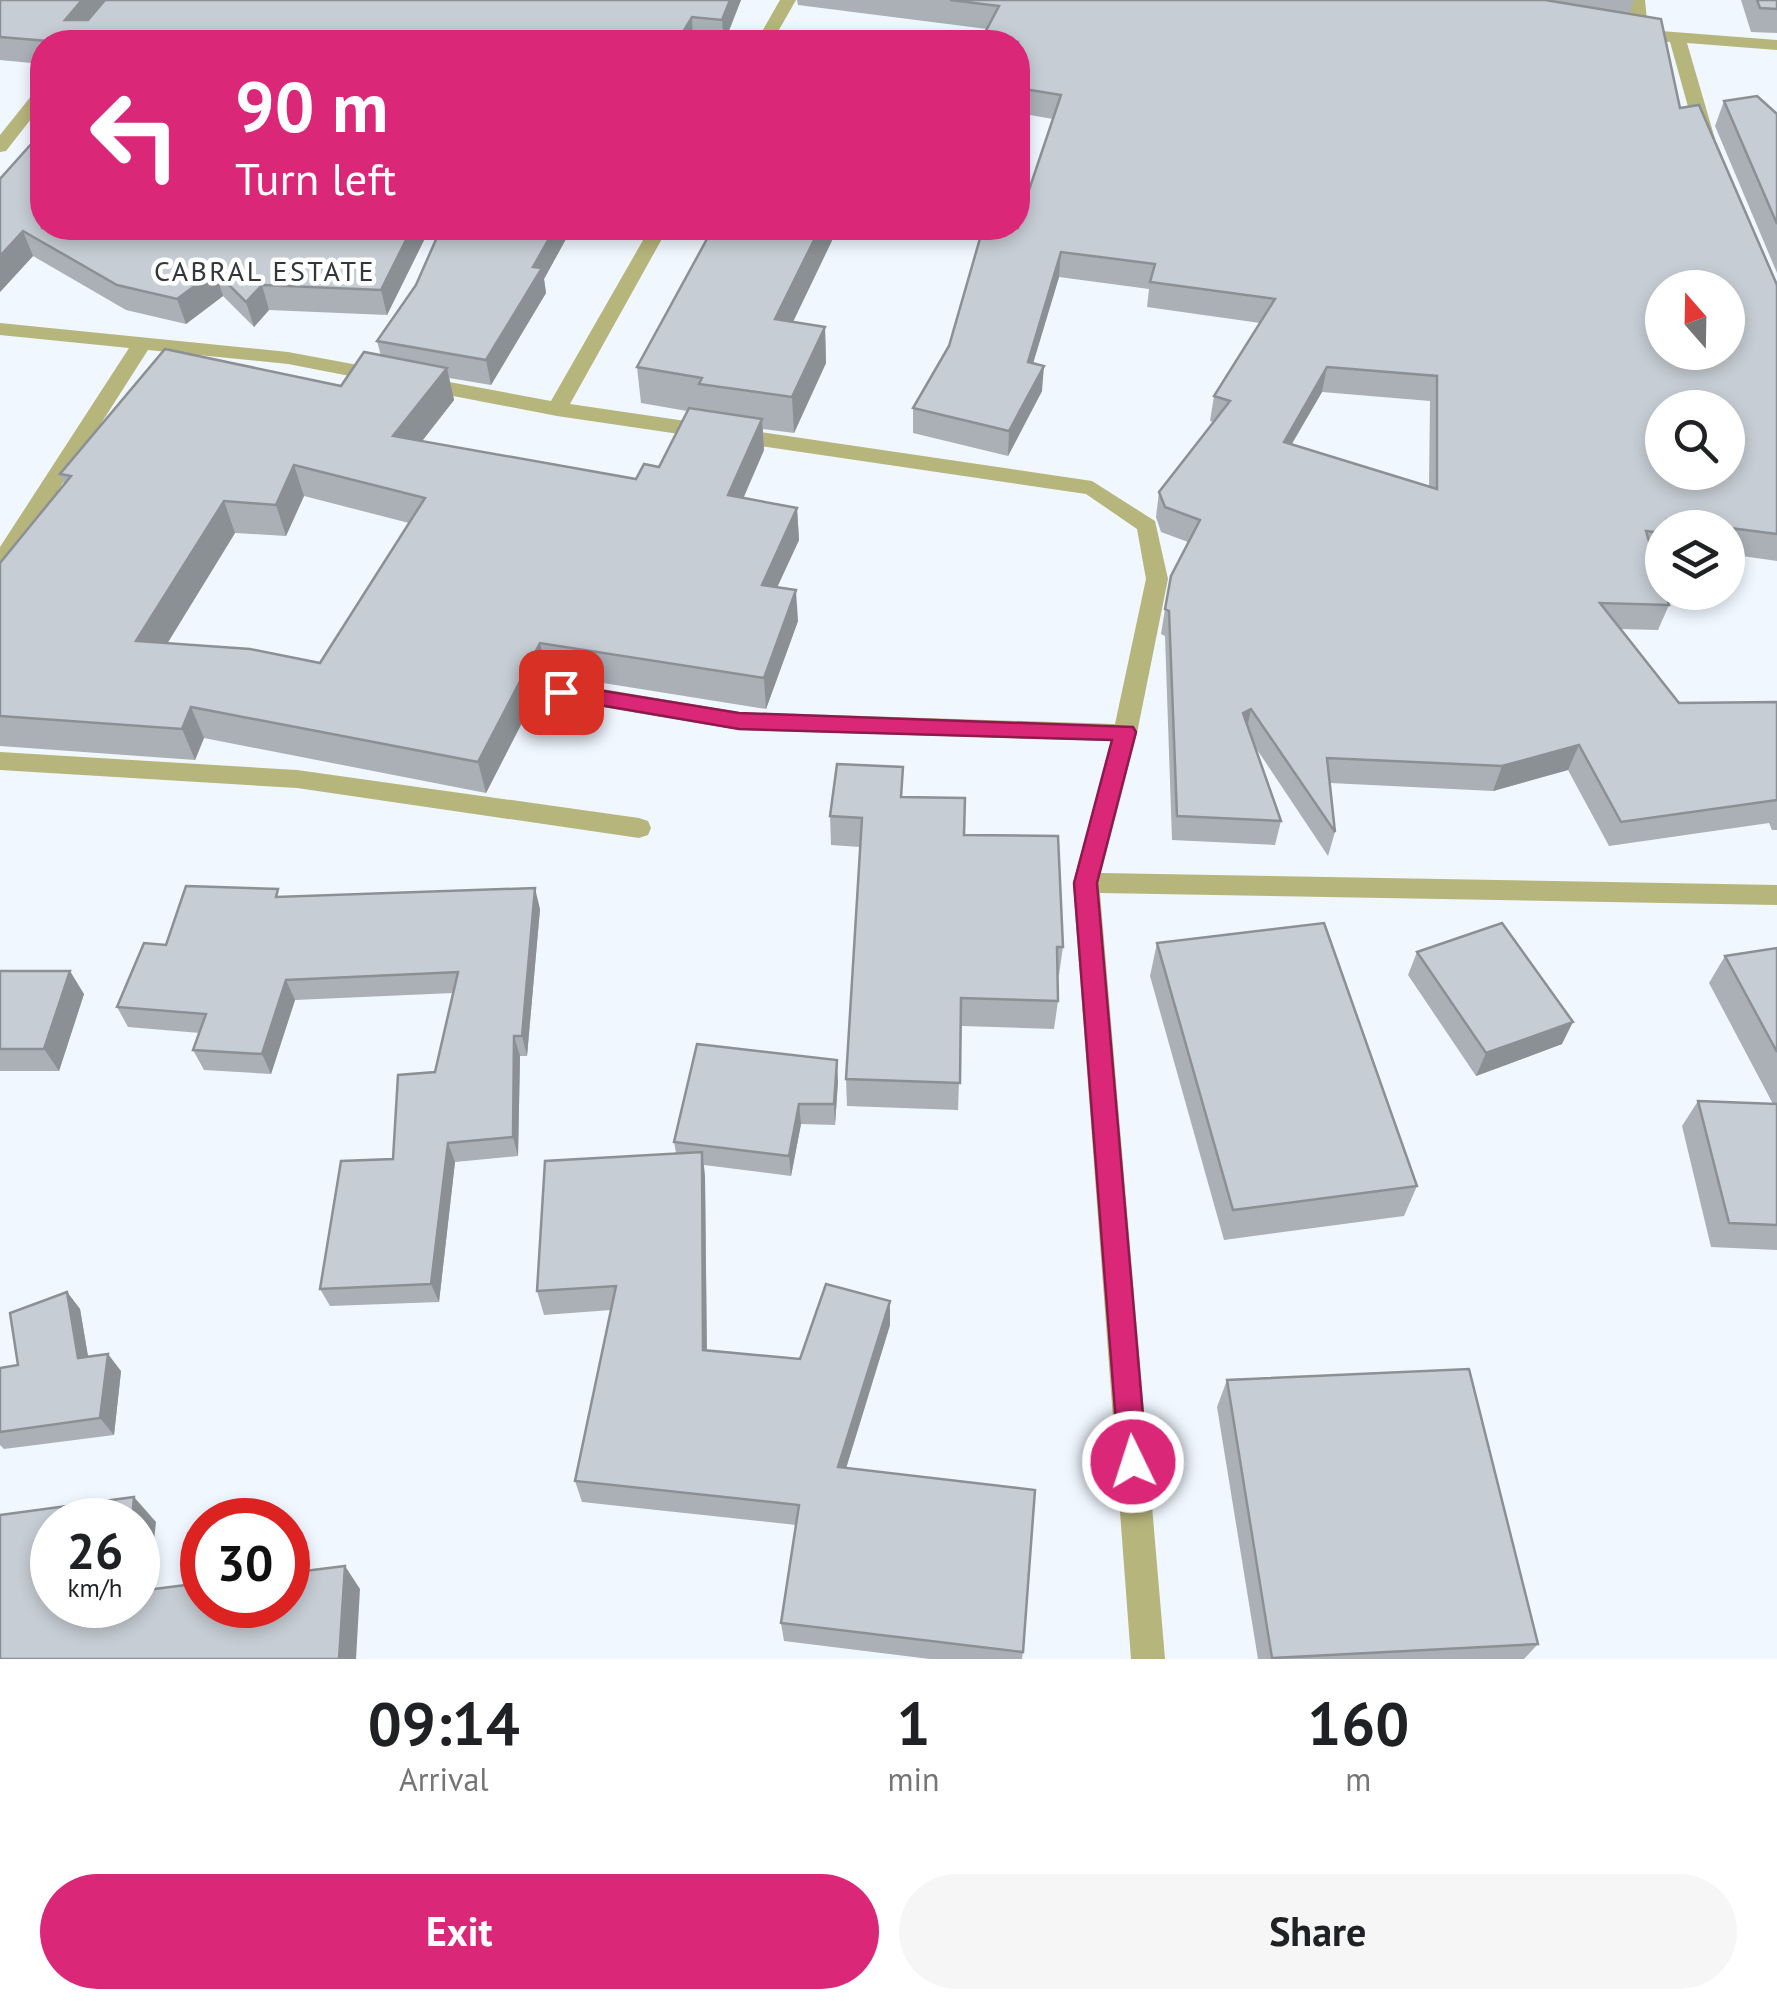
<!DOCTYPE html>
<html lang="en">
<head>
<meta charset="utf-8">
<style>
  :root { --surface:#fff; --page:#f6f6f6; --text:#202124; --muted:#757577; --accent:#db2777 }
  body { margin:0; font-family:"PT Sans",sans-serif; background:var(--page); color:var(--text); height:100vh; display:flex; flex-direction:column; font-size:38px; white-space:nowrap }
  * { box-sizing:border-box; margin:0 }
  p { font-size:32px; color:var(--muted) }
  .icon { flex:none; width:55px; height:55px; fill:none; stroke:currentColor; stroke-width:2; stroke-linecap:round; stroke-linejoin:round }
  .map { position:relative; height:1659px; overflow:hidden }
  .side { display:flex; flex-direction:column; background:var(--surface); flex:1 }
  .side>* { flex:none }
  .top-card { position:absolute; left:30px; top:30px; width:1000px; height:210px; border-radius:40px; box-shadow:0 5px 15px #0003; background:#db2777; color:#fff; overflow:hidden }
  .needle { width:65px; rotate:340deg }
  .tools { position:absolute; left:1645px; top:270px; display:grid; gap:20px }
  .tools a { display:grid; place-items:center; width:100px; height:100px; border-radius:50%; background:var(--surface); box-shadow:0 5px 15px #0003; font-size:50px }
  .speed { position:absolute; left:30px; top:1498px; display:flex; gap:20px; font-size:50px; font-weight:700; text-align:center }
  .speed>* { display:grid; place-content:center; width:130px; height:130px; border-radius:50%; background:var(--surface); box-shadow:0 5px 15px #0003; line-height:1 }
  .speed small { font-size:25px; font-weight:400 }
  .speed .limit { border:15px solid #d22; background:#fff; color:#111 }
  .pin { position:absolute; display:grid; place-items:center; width:85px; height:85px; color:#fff; margin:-42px; border-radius:20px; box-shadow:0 5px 15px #0006 }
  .me { position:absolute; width:110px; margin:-55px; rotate:356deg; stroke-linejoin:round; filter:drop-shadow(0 0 8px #0008) }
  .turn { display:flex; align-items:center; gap:35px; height:210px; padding:0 40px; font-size:45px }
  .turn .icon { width:130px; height:130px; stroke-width:2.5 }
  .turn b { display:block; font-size:70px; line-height:85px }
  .eta { display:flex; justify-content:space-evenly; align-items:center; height:170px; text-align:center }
  .eta b { font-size:60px; font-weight:700; line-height:70px }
  .cta { display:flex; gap:20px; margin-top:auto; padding:20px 40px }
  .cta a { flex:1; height:115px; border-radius:60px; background:var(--accent); color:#fff; font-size:40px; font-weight:700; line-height:115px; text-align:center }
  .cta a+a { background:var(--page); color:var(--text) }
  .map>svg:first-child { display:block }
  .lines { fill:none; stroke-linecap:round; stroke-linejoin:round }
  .minor { fill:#b6b57b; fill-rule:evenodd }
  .wall { fill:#aab0b6; fill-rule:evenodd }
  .shaded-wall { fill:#8b9094 }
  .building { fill:#c6cdd4; stroke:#8b9094; stroke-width:2.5; fill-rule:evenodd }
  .route { fill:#db2777; stroke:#8e194d; stroke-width:2.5 }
  .labels { text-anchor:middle; stroke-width:9; stroke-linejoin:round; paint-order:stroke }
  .far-neighbourhood-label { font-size:28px; letter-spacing:2.5px; fill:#32373d; stroke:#fff }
</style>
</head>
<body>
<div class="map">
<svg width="1777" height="1659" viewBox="0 0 1777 1659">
  <rect width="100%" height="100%" fill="#f0f7ff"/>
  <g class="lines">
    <g class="minor">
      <polygon points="780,0 796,0 772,42 756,42"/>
      <polygon points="1629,0 1645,0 1648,30 1777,40 1777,50 1687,43 1715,139 1712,143 1697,139 1670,42 1633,39 1625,34 1631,29"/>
      <polygon points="42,89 42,105 6,151 0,152 0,135 36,90"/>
      <polygon points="650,228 668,228 570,404 1092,481 1155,521 1168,579 1137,733 1101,873 1777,885 1777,905 1100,893 1165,1659 1131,1659 1073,883 1111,741 739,730 561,700 549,691 561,682 739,712 1115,724 1146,579 1137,529 1086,494 557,416 288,364 148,350 8,569 0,572 0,547 129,348 0,335 0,323 288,352 551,401"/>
      <polygon points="0,752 297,770 639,818 648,821 651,828 648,835 639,838 297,788 0,770"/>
    </g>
  </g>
  <g class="wall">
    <polygon points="0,0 741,0 725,42 42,42 42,64 0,60"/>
    <path d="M797,0H1634L1630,14L1777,285V561L1728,554V528H1662V545L1657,559L1654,558L1669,605L1658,630L1620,629L1679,703L1777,702V830H1772L1769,823L1609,846L1568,770L1493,791L1330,783L1335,832L1328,856L1256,748L1281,821L1275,845L1172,840L1165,636L1161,634L1165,609L1188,542L1161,532L1156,517L1159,492L1213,422L1210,421L1214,396L1260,323L1147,307L1149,289L1059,277L1033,363L1042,391L1008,456L913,433V408L1018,228L1053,119L1018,113V42L987,29L798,5ZM1322,392L1430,401L1429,487L1292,444Z"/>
    <polygon points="1741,0 1777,0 1777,33 1751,32"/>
    <polygon points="1724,101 1777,114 1777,273 1715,126"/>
    <polygon points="42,132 42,228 430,228 387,315 269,310 254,327 223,296 186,324 126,310 33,256 0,292"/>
    <path d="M441,228H572L544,279L546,293L491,385L449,378L454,400L422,441L636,479L659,467L687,411L641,403L637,367L713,228H838L793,322L825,327L826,363L794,433L763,429L764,450L743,498L797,508L799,540L777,587L798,621L766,709L547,674L486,793L204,738L195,760L0,746V563L64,484L60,474L341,386L381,356L377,341L416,285ZM304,496L409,523L320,663L167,644L235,533L286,536Z"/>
    <polygon points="903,797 964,835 1063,947 1059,975 1057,975 1058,1001 1054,1029 961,1026 958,1110 847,1106 846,1079 860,847 831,845 830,816"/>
    <polygon points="282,897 540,909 527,1056 520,1056 518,1156 455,1162 439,1302 330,1306 320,1289 393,1159 435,1072 453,993 295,1000 271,1074 204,1070 193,1050 200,1033 128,1027 117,1007 166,945"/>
    <polygon points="1157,943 1417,1186 1404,1216 1224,1240 1150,976"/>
    <polygon points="1777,948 1777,1250 1711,1247 1682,1126 1698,1101 1773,1104 1709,983 1725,956"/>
    <polygon points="1417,952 1562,1044 1476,1076 1408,975"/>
    <polygon points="0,971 84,994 59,1071 0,1071"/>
    <polygon points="838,1081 835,1125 801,1124 791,1176 704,1165 705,1177 707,1351 800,1359 890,1325 846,1468 1023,1652 1022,1659 930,1659 784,1641 781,1623 796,1525 582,1502 575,1481 611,1310 544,1315 537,1291 676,1153 674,1142"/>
    <polygon points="67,1292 80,1309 88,1356 121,1371 114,1435 4,1449 0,1445 0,1368 18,1365"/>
    <polygon points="1227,1380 1538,1644 1524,1659 1258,1659 1217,1407"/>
  </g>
  <g class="shaded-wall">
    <polygon points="82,0 110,0 75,42 65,20"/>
    <polygon points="730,0 741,0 724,42 722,20"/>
    <polygon points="692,17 693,42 677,42"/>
    <polygon points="412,228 430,228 387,315 381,290"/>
    <polygon points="555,228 572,228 544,279 546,293 491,385 486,360 533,267"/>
    <polygon points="820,228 838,228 777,355 775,319"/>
    <polygon points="23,231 33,256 0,292 0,256"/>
    <polygon points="1061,252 1059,277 1026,387 1028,362"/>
    <polygon points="215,271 223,296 186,324 177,299"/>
    <polygon points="262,285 269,310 254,327 246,302"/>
    <polygon points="825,327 826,363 794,433 792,397"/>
    <polygon points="1044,366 1042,391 1008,456 1009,431"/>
    <polygon points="1327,367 1322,392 1278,467 1284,442"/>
    <polygon points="447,368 454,400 401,468 393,436"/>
    <polygon points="762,419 764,450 731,527 728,495"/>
    <polygon points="294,465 304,496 286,536 276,505"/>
    <polygon points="224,501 235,533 149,673 136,641"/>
    <polygon points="797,508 799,540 764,616 762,585"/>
    <polygon points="796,590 798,621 766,709 764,678"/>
    <polygon points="540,643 547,674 486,793 478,762"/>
    <polygon points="191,707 204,738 195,760 182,729"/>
    <polygon points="1251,709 1246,733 1243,713"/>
    <polygon points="1579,745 1568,770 1493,791 1502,766"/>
    <polygon points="535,888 540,909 527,1056 522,1036"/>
    <polygon points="70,971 84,994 59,1071 44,1049"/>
    <polygon points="286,980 295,1000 271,1074 262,1054"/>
    <polygon points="1573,1022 1562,1044 1476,1076 1486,1053"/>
    <polygon points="514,1036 520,1056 518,1156 513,1137"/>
    <polygon points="837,1060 838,1081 835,1125 834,1104"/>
    <polygon points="799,1104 801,1124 791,1176 789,1156"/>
    <polygon points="448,1143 455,1162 439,1302 431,1284"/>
    <polygon points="702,1152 705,1177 707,1373 703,1350"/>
    <polygon points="67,1292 80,1309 91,1374 78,1358"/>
    <polygon points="890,1301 890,1325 840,1488 838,1467"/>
    <polygon points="108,1354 121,1371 114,1435 100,1418"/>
    <polygon points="134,1497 156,1522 146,1615 138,1605 138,1520 132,1520"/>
    <polygon points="345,1566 360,1589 356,1659 339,1659"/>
  </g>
  <g class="building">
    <polygon points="0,0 82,0 65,20 88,20 105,0 730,0 722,20 692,17 677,42 60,42 0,37"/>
    <path d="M950,0H1545L1661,19L1680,108L1699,105L1777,285V534L1667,520V528H1662V533L1646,531L1662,585V592H1665L1669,605L1600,603L1679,703L1777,702V800L1621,822L1579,745L1502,766L1327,758L1335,832L1251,709L1243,713L1281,821L1177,816L1169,611L1165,609L1171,576L1200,520L1165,507L1159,492L1230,401L1214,396L1275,299L1150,282L1155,264L1061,252L1028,362L1044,366L1009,431L913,408L949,346L983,228H1018V195L1027,196L1061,95L1018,88V42H980L999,6ZM1662,288H1728V352H1662ZM1327,367L1437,376V489L1284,442ZM1662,408H1728V472H1662Z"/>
    <polygon points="1757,0 1777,0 1777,9 1760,8"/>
    <polygon points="1757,96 1777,114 1777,224 1724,101"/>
    <polygon points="42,132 42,228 412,228 381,290 262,285 246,302 215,271 177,299 117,285 23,231 0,256 0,179"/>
    <polygon points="441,228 555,228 533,267 542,268 486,360 377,341 416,285"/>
    <polygon points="713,228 820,228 775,319 825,327 792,397 699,384 702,378 637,367"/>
    <path d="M165,349L341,386L364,352L447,368L393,436L636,479L644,464L659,467L689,408L762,419L728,495L797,508L762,585L796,590L764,678L540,643L478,762L191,707L182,729L0,716V563L71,476L60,474ZM294,465L425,498L320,663L250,649L136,641L224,501L276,505Z"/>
    <polygon points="837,764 903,767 901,797 965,798 964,835 1058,836 1063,947 1057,947 1058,1001 961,998 960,1083 846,1079 862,818 830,816"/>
    <polygon points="186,886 278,889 276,897 535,888 522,1036 514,1036 513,1137 448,1143 431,1284 320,1289 341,1161 393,1159 398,1075 435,1072 458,972 286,980 262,1054 193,1050 206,1014 117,1007 144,943 166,945"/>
    <polygon points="1324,923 1417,1186 1233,1210 1157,943"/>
    <polygon points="1502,923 1573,1022 1486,1053 1417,952"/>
    <polygon points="1777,948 1777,1052 1725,956"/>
    <polygon points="0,971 70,971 44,1049 0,1049"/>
    <polygon points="697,1044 837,1060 834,1104 799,1104 789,1156 674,1142"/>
    <polygon points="1698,1101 1777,1104 1777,1225 1729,1223"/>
    <polygon points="702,1152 703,1350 800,1359 826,1284 890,1301 838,1467 1035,1490 1023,1652 781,1623 799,1505 575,1481 616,1286 537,1291 545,1161"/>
    <polygon points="67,1292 78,1358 108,1354 100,1418 0,1432 0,1368 18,1365 10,1313"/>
    <polygon points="1469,1369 1538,1644 1272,1658 1227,1380"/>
    <polygon points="134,1497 132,1520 52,1520 52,1605 138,1605 138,1591 202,1583 202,1605 288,1605 288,1573 345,1566 339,1659 0,1659 0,1515"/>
  </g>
  <polygon class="route" points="561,684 739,713 1133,727 1136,732 1097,883 1147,1462 1143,1472 1133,1476 1123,1472 1119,1462 1074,883 1112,740 739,729 553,697 550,692"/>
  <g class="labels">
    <g class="far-neighbourhood-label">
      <text x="265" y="281">CABRAL ESTATE</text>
    </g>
  </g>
</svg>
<div class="tools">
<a><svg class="needle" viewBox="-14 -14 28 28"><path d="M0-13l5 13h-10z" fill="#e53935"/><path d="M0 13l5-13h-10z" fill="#757577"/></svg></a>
<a><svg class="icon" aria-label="search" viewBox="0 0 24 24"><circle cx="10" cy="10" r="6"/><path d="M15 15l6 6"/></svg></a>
<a><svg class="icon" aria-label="layers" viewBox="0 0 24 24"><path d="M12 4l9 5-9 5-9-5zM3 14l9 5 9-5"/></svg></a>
</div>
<div class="speed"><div>26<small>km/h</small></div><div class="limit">30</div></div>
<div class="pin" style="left:561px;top:692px;background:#d93025"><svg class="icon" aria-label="arrive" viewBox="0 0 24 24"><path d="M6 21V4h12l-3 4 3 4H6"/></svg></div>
<svg class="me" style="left:1133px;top:1462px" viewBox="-20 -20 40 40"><circle r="17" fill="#db2777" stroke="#fff" stroke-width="3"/><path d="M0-11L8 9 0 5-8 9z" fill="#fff"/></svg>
<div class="top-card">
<div class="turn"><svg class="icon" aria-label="left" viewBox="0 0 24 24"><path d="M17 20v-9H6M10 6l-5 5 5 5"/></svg><div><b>90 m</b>Turn left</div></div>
</div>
</div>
<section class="side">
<div class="eta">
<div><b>09:14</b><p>Arrival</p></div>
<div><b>1</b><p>min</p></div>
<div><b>160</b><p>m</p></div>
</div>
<div class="cta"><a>Exit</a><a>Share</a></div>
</section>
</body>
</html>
